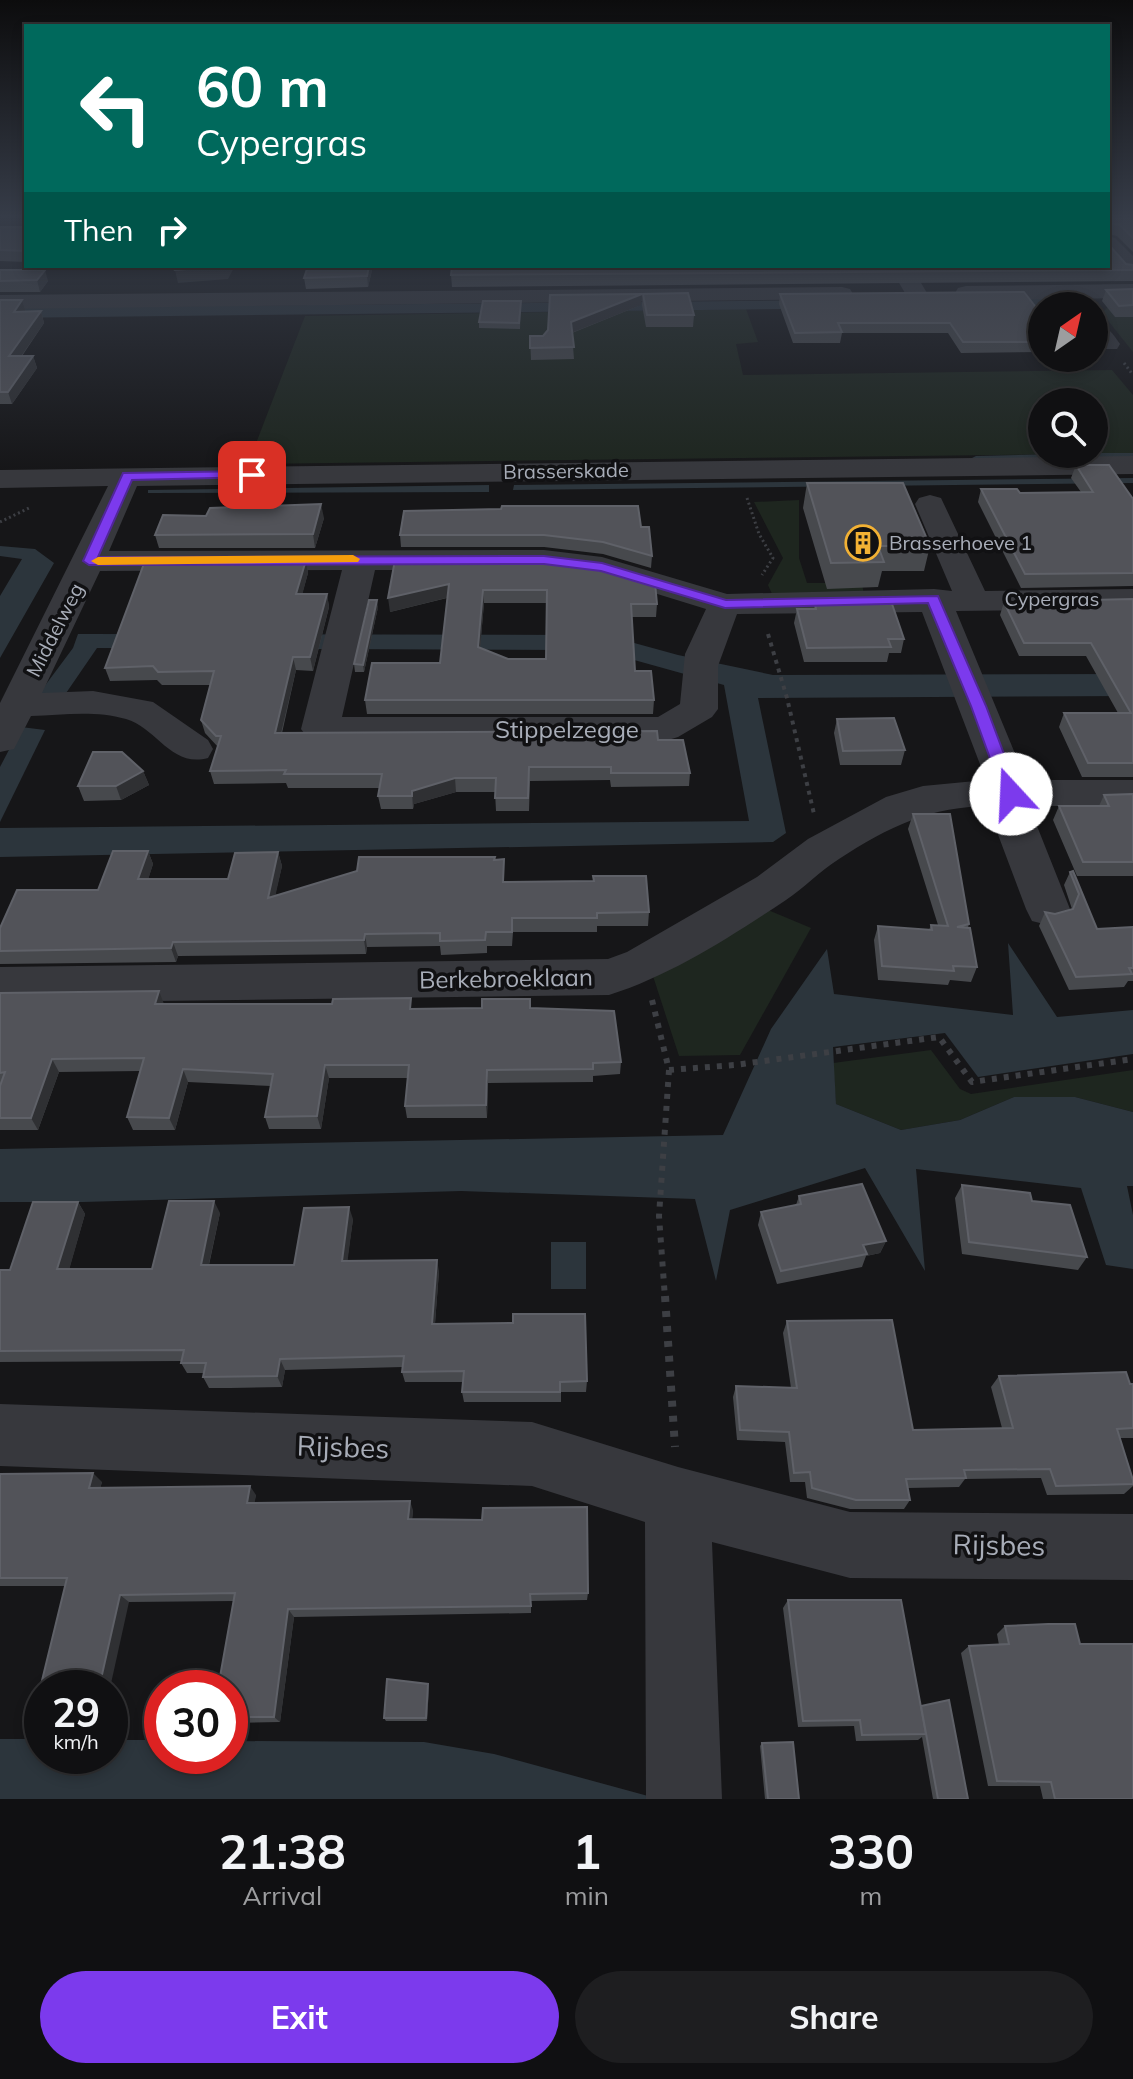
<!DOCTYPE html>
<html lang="en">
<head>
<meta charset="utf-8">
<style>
  :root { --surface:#101012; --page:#1e1e20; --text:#f1f3f6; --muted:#9c9d9f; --line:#303032; --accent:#7c3aed }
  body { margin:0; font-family:Mulish,sans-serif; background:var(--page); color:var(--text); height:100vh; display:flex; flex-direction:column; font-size:30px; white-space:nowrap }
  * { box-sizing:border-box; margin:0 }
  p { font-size:26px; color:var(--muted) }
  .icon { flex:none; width:44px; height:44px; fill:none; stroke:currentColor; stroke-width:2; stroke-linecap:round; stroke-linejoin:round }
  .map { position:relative; height:1799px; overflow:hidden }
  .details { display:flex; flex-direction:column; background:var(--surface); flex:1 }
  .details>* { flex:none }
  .banner { position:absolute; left:24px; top:24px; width:1086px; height:244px; border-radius:0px; box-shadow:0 4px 12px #0003,0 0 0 2px var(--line); background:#00695c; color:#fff; overflow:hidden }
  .needle { width:52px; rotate:34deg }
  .buttons { position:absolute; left:1028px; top:292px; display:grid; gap:16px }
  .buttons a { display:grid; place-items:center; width:80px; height:80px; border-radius:50%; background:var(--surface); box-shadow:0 4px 12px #0003,0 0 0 2px var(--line); font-size:40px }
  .speed { position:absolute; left:24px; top:1670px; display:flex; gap:16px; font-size:40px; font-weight:700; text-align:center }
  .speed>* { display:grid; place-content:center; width:104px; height:104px; border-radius:50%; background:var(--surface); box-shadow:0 4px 12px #0003,0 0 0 2px var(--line); line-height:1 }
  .speed small { font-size:20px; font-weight:400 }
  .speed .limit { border:12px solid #d22; background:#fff; color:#111 }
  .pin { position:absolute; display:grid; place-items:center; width:68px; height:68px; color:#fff; margin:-34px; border-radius:16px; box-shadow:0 4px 12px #0006 }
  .me { position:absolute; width:88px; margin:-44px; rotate:340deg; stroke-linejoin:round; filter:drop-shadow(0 0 6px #0008) }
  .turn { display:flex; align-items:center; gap:28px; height:168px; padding:0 40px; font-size:36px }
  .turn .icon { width:104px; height:104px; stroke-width:2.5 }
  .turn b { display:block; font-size:56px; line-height:68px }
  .then { display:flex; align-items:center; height:76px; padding:0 40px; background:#0003; gap:16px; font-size:30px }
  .eta { display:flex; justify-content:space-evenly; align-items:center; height:136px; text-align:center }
  .eta b { font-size:48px; font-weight:700; line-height:56px }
  .primary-button { display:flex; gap:16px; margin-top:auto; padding:16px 40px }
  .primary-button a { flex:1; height:92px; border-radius:48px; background:var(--accent); color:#fff; font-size:32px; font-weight:700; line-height:92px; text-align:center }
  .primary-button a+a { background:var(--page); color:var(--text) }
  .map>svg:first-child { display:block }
  .green { fill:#1e261f }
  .water { fill:#2c353c }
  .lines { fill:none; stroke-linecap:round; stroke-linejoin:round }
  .stream { fill:#2c353c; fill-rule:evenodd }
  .path-far3 { stroke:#3d3f44; stroke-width:3; stroke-dasharray:2 3; stroke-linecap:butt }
  .path-far2 { stroke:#3d3f44; stroke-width:4; stroke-dasharray:4 5; stroke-linecap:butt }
  .path-far1 { stroke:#3d3f44; stroke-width:6; stroke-dasharray:5 7; stroke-linecap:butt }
  .path { stroke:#3d3f44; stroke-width:8; stroke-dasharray:6 9; stroke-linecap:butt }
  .minor { fill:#37383d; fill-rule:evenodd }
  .wall { fill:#47494d; fill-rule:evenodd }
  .shaded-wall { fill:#2f3033 }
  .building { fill:#525359; stroke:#5f6168; stroke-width:2; fill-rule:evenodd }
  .route { fill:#7c3aed; stroke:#51269a; stroke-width:2 }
  .slow { fill:#f59e0b }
  .labels { text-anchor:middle; stroke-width:7; stroke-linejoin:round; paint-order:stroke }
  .far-street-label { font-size:20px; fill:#a8adb8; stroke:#111113 }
  .far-poi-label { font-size:20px; fill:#a8adb8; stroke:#111113; text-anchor:start }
  .street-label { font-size:24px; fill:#a8adb8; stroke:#111113 }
  .near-street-label { font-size:28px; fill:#a8adb8; stroke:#111113 }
</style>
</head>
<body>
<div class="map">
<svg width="1133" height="1799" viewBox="0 0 1133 1799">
  <rect width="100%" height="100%" fill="#161618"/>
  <g class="green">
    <polygon points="1107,308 1133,308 1133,352 1102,313"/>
    <polygon points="746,309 758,342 736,344 743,375 1112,370 1133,395 1133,453 1094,454 1094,402 1042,402 1042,454 1074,454 248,464 305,316"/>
    <polygon points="799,500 799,558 807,583 862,583 864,595 773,596 768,585 783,558 754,502"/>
    <polygon points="768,910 811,928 740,1055 679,1056 652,973"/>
    <polygon points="931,1050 960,1089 971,1094 1133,1070 1133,1112 1075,1097 1014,1097 960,1120 901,1130 836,1104 833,1063"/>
  </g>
  <g class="water">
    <polygon points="1051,298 1058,306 0,318 0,308"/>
    <polygon points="1133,478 1133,483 513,490 514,485"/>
    <polygon points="489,485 489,492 148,493 148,490"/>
    <polygon points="0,546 35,549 54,563 0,658 0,596 22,559 0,556"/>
    <polygon points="78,634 575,635 627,641 678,655 773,675 1133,674 1133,696 758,698 786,833 773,842 0,857 0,828 749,821 724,685 627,658 569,650 97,648 62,699 35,699 73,648"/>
    <polygon points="21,727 45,730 0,822 0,767"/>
    <polygon points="1008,943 1057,1017 1133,1010 1133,1054 978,1077 945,1033 833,1047 836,1104 901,1130 960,1120 1014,1097 1075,1097 1133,1112 1133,1186 1127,1186 1133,1215 1133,1269 1106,1265 1081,1188 916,1169 925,1271 865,1168 730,1210 716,1281 695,1199 461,1191 83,1202 0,1202 0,1149 723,1135 771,1029 827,949 834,994 1013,1015"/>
    <rect x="551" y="1242" width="35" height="47"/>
    <polygon points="0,1739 42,1739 42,1756 110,1756 110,1740 162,1740 162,1756 230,1756 230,1741 424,1742 494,1754 659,1799 0,1799"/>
  </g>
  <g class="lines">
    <polygon class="stream" points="1094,453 1133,453 1133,457 976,460 972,458 976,456"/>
    <g class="path-far3">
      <polyline points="1124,363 1133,375"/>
      <polyline points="747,498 759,534 773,558 762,575"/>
      <polyline points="0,522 29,508"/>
    </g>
    <polyline class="path-far2" points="768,634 787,698 814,814"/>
    <g class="path-far1">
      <polyline points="652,1000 669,1070 659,1216 665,1298"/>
      <polyline points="669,1070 735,1065 939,1037 972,1082 1133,1059"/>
    </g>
    <polyline class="path" points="665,1296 675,1447"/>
    <g class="minor">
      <polygon points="1108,236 1115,238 1133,256 1133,275 1125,273 1108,254"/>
      <polygon points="889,266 911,266 927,293 924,298 908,298"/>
      <polygon points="1133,284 1133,298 966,300 958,298 955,293 958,288 966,286"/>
      <polygon points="842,287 850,289 853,294 850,299 0,309 0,295"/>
      <path d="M1094,321C1106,324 1113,334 1120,344L1117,349H1099L1094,343Z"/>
      <path d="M1133,456V474L137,486L109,551L544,550L602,557L727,594L934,589L952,591L915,504L919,498L930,495L941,498L985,591L1133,589V609L956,611L1026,780H1133V806H1032L1033,816L1070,909L1064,921L1048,925L1032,921L1026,909L991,816V806C931,806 888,827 839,859C820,871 804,888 786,900C730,937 672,975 609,995L0,1003V967L608,959L627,952L757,877L808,839L886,797L923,786L986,780L922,612L737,614L718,666V709L712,717L678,737L665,741H320L307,737L301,729L342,570L100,571L42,693L93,691L153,702L208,740L213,749L208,758C171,768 157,728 126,719C95,710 62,715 31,716L14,749L0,752V703L108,486L0,488V470ZM375,570H544L599,576L706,609L685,654L680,704L658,717H342Z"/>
      <polygon points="0,1404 532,1422 678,1467 850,1512 1133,1514 1133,1580 850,1578 712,1542 722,1799 646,1799 645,1522 532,1486 0,1466"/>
    </g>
  </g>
  <g class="wall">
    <polygon points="1108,219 1133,219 1133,252 1117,236 1109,234 1109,245 1126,264 1133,265 1133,281 452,287 451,275"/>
    <polygon points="0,227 26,227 26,262 0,261"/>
    <polygon points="308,266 373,266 368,287 306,289 304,278"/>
    <polygon points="0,270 48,281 40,292 0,292"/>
    <polygon points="1133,289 1133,317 1115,317 1102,301 1106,290"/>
    <polygon points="643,294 694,315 693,327 646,327 642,305"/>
    <polygon points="780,294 1042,315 1042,352 961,353 948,333 842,333 840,343 793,343 779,304"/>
    <polygon points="0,300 22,300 26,312 41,311 44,323 22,356 33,356 37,368 12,404 0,404"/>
    <polygon points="521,301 520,329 479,328 479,322"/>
    <polygon points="641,305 572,333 574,359 531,360 530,336 543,336"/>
    <polygon points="1076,465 1133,499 1133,586 1021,588 978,502 981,489 1020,493 1081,492 1071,478"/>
    <polygon points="807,483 930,546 924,571 882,571 878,587 827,589 803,508"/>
    <polygon points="206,516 324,518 315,548 159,548 155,535"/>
    <polygon points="641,527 652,556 651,568 603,554 544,547 401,547 400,535"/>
    <polygon points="306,560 308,573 302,594 327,594 329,607 313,671 296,670 282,733 658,740 690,773 689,786 611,787 610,780 530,781 529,811 496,811 495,792 456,792 414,804 413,809 381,809 378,796 380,788 288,788 286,783 214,784 210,771 218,747 205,733 201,720 211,685 162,685 157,680 110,681 105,668"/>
    <path d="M395,560L657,604L656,617H632L635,671L654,700L653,714H367L365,700L440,663L447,598L390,612ZM484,603H547L546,659H508L480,648Z"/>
    <polygon points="1133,599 1133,777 1082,777 1059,727 1064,713 1118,713 1086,656 1019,656 1000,615 1004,602"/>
    <polygon points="815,604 904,639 901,653 889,653 887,662 804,662 794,623 797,609 814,609"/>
    <polygon points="378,607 364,672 355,672 354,664"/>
    <polygon points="837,719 905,750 901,765 840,765 834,733"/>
    <polygon points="143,771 149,785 121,800 84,801 78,786"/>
    <polygon points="1133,794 1133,876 1077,876 1053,820 1059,806 1099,806 1104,795"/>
    <polygon points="913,814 969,924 968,927 977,967 971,982 950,980 948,985 878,980 874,940 878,926 929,930 931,925 938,925 908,829"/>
    <polygon points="148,851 153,864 148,879 228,879 278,852 282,866 275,895 495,860 504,859 504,882 649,912 648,926 597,926 597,932 513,932 512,946 487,946 487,953 441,955 440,946 367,947 366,954 178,956 176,962 0,964 0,951 98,890"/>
    <polygon points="1070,872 1097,929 1133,927 1133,981 1128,981 1124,987 1069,990 1039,926 1045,912 1055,914 1072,909 1064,885"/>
    <polygon points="0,993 164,1004 413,1009 530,1008 621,1062 620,1074 593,1076 593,1082 488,1083 487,1118 407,1118 405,1106 408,1078 329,1078 321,1129 269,1129 265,1117 271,1086 188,1082 175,1130 133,1130 127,1117 140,1071 59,1072 38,1130 0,1130"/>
    <polygon points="962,1185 1032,1201 1087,1257 1078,1270 962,1254 955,1198"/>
    <polygon points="799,1196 886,1241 880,1253 866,1256 862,1267 777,1284 758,1225 761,1212 796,1205"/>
    <polygon points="78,1202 85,1214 69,1269 152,1269 220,1213 209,1265 294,1265 353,1219 347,1261 439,1271 435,1324 587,1381 586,1392 561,1392 561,1402 464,1402 462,1392 463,1382 405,1382 402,1372 403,1367 285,1370 282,1387 230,1388 209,1388 203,1377 204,1373 187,1373 181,1363 181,1361 0,1362 0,1270 10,1270"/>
    <polygon points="787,1321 913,1430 1002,1428 991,1387 999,1376 1133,1384 1133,1438 1120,1438 1133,1480 1133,1486 1124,1494 1047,1495 1041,1478 965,1479 959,1487 908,1488 910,1500 904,1509 850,1509 807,1498 805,1482 790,1482 785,1442 737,1440 733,1397 736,1386 791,1388 783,1333"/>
    <polygon points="0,1474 102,1482 100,1488 256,1495 254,1503 413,1510 412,1520 588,1593 587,1600 531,1601 531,1613 294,1617 280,1722 230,1723 230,1688 234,1601 129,1602 42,1688 42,1704 37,1701 65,1586 0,1586"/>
    <polygon points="788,1600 920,1706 968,1799 933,1799 922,1737 918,1740 856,1741 854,1726 798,1727 783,1608"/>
    <polygon points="1005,1626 1080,1644 1133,1799 1043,1799 1040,1786 988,1786 961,1653 969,1646 999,1645 997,1634"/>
    <polygon points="429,1687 427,1721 386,1721 384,1718"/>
    <polygon points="762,1743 799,1799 765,1799 760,1746"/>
  </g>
  <g class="shaded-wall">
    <polygon points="225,266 235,266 228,279 178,283 175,270"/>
    <polygon points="369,266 373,266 368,287 367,276"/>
    <polygon points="45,270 48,281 40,292 37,280"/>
    <polygon points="642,294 641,305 571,333 571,322"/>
    <polygon points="22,300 26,312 14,312"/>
    <polygon points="41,311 44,323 13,368 9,356"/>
    <polygon points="33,356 37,368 12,404 8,392"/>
    <polygon points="321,504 324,518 315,548 313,534"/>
    <polygon points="306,560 308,573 299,607 296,594"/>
    <polygon points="449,584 450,597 390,612 388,598"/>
    <polygon points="483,590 484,603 479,661 478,647"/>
    <polygon points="327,594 329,607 313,671 310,657"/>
    <polygon points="377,600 378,607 364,672 363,665"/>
    <polygon points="293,657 296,670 278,746 275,733"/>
    <polygon points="143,771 149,785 121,800 116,786"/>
    <polygon points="455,778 456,792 414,804 413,809 412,791"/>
    <polygon points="148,851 153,864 144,893 138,879"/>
    <polygon points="278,852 282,866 272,911 268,898"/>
    <polygon points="365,934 367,947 366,954 364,940"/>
    <polygon points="173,942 178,956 176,962 171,948"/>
    <polygon points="159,991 164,1004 155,1004"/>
    <polygon points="52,1059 59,1072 38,1130 31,1118"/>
    <polygon points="325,1065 329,1078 321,1129 317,1116"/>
    <polygon points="183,1069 188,1082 175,1130 169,1118"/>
    <polygon points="487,1070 488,1083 487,1118 486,1105"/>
    <polygon points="214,1201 220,1213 206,1277 201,1265"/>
    <polygon points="78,1202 85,1214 66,1281 57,1269"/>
    <polygon points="349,1207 353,1219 346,1273 342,1261"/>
    <polygon points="886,1241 880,1253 866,1256 867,1254 863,1245"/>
    <polygon points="437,1260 439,1271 434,1335 432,1324"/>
    <polygon points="280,1359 285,1370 282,1387 277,1376"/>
    <polygon points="93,1473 102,1482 98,1497 89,1488"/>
    <polygon points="250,1486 256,1495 253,1512 247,1503"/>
    <polygon points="410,1501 413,1510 411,1528 408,1519"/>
    <polygon points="120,1595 129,1602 110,1688 99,1688"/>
    <polygon points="288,1609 294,1617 280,1722 274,1717"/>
    <polygon points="428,1684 429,1687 427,1721 426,1718"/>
  </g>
  <g class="building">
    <polygon points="1108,219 1133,219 1133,238 1120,225 1109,223 1109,245 1126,264 1133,265 1133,270 451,275 452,266 1108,266"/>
    <polygon points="0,227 26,227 26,251 0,250"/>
    <polygon points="176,266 226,266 175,270"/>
    <polygon points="308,266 369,266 367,276 304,278"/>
    <polygon points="0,270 45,270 37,280 0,281"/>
    <polygon points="1133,289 1133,305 1119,306 1106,290"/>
    <polygon points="1024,292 1042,315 1042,342 963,342 950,323 838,323 842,332 795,333 780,294"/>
    <polygon points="688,293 694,315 647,315 643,294"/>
    <polygon points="642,294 571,322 574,347 530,348 530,336 543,336 548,330 550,295"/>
    <polygon points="0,300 22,300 14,312 41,311 9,356 33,356 8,392 0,392"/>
    <polygon points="483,301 521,301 519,323 479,322"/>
    <polygon points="1076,465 1109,465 1133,499 1133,573 1025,574 981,489 1017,489 1020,493 1093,492"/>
    <polygon points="807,483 903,483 930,546 878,546 884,562 831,563"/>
    <polygon points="321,504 313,534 155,535 163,515 206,516 210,508"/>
    <polygon points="502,506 638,506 641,527 649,527 652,556 603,542 544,535 400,535 404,511 501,509"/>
    <polygon points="306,560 296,594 327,594 310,657 293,657 275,733 657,731 658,740 683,740 690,773 611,773 611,767 529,767 528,798 495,798 496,778 455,778 412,791 412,796 378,796 382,774 284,774 286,770 210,771 221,736 216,736 201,720 214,671 158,672 153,666 105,668 145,561"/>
    <path d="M395,560H544L599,566L655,583L657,604H631L635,671H651L654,700H365L372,663H440L449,584L388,598ZM483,590H547L546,659H508L478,647Z"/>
    <polygon points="1133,599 1133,763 1088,763 1064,713 1131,713 1091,643 1024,643 1004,602"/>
    <polygon points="369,600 377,600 363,665 354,664"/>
    <polygon points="891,601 904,639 888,639 891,647 807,648 797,609 816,609 815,604 838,602"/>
    <polygon points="894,718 905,750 843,751 837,719"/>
    <polygon points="93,752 122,752 143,771 116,786 78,786"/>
    <polygon points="1133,794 1133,862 1083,862 1059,806 1109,806 1104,795"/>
    <polygon points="913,814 950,814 969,924 957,927 970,928 977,967 953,966 954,971 882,966 878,926 932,930 931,925 948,926"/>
    <polygon points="113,851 148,851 138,879 228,879 235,853 278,852 268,898 357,871 359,857 495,857 494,860 504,859 503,882 594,881 593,876 646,876 649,912 597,913 597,918 512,918 512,932 486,932 485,940 440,941 440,933 365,934 364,940 173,942 171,948 0,951 0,928 17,890 98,890"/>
    <polygon points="1073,871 1097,929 1133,927 1133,968 1129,968 1132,974 1076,977 1045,912 1055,914 1073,909 1079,894 1070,872"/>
    <polygon points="159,991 155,1004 332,1004 333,999 411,998 410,1009 482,1008 482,999 530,999 530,1008 614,1011 621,1062 593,1063 593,1069 487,1070 486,1105 405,1106 409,1065 325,1065 317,1116 265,1117 273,1074 183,1069 169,1118 127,1117 144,1058 52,1059 31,1118 0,1118 0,1086 5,1072 0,1073 0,993"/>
    <polygon points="862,1184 886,1241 863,1245 867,1254 781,1271 761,1212 801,1204 799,1196"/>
    <polygon points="962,1185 1030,1193 1032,1201 1070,1205 1087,1257 969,1242"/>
    <polygon points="169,1201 214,1201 201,1265 294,1265 304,1208 349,1207 342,1261 437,1260 432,1324 513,1323 513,1314 585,1314 587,1381 560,1382 560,1392 462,1392 464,1371 402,1372 404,1356 280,1359 277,1376 203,1377 206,1363 181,1363 184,1350 0,1351 0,1270 10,1270 33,1202 78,1202 57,1269 152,1269"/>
    <polygon points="892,1320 913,1430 1013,1428 999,1376 1126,1372 1130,1384 1133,1384 1133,1428 1117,1429 1133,1480 1133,1484 1056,1486 1050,1469 964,1470 966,1478 906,1479 910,1500 856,1500 812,1488 810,1472 794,1473 789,1432 740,1430 736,1386 797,1388 787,1321"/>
    <polygon points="93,1473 89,1488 250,1486 247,1503 410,1501 408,1519 482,1520 483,1508 587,1507 588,1593 530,1594 531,1606 288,1609 274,1717 230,1717 230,1688 218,1688 235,1593 120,1595 99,1688 42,1688 42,1701 37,1701 67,1578 0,1578 0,1474"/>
    <polygon points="788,1600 901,1600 926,1734 862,1735 860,1720 803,1721"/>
    <polygon points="1048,1624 1075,1624 1080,1644 1133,1644 1133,1799 1055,1799 1051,1782 997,1781 969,1646 1009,1644 1005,1626"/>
    <polygon points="387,1679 428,1684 426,1718 384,1718"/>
    <polygon points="949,1700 968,1799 938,1799 921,1706"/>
    <polygon points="793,1742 799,1799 768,1799 762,1743"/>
  </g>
  <linearGradient id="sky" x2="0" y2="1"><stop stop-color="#0c0c0d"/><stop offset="0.46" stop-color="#363c48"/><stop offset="1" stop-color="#363c48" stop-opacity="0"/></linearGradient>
  <rect width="1133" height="471" fill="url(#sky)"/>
  <polygon class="route" points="252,471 258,475 256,477 132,480 98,557 544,556 602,563 726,600 938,596 986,706 1019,794 1011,800 1003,794 971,706 928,603 725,608 601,571 544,564 89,565 83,561 123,473"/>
  <polygon class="slow" points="353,555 360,559 358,562 98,565 91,561 98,557"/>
  <defs>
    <symbol id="building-ring" viewBox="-11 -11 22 22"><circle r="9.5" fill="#111113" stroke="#f2b134" stroke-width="1.5"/><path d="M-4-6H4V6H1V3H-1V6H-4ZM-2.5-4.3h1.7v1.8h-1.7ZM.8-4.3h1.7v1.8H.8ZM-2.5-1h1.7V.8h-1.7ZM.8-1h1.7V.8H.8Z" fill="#f2b134"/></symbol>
  </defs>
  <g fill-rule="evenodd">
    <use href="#building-ring" x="843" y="523" width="40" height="40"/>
  </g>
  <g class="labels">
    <g class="far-street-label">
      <text transform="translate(566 471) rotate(-1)" y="7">Brasserskade</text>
      <text x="1052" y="606">Cypergras</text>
      <text transform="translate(55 630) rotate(-63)" y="7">Middelweg</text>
    </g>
    <g class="far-poi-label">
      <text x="889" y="550">Brasserhoeve 1</text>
    </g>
    <g class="street-label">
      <text x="567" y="738">Stippelzegge</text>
      <text transform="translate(506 979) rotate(-1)" y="8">Berkebroeklaan</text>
    </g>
    <g class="near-street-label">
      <text transform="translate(343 1447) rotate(2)" y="10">Rijsbes</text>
      <text transform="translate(999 1545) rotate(1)" y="10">Rijsbes</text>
    </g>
  </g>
</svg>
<div class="buttons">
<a><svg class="needle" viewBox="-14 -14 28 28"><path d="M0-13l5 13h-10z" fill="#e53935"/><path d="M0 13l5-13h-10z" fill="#9c9d9f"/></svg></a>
<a><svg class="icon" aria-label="search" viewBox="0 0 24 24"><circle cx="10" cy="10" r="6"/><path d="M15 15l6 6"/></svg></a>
</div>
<div class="speed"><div>29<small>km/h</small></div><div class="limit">30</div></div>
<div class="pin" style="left:252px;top:475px;background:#d93025"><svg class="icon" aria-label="arrive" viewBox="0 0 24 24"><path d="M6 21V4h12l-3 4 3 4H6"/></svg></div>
<svg class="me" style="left:1011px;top:794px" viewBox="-20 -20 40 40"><circle r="19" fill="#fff"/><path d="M0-13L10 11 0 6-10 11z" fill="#7c3aed"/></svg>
<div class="banner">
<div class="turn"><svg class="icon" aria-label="left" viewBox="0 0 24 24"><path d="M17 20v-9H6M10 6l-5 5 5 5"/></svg><div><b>60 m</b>Cypergras</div></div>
<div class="then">Then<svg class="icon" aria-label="right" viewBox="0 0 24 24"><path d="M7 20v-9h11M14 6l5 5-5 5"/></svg></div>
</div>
</div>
<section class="details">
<div class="eta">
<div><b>21:38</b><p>Arrival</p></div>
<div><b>1</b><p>min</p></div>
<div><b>330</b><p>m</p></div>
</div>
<div class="primary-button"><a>Exit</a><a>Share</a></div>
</section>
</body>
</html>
